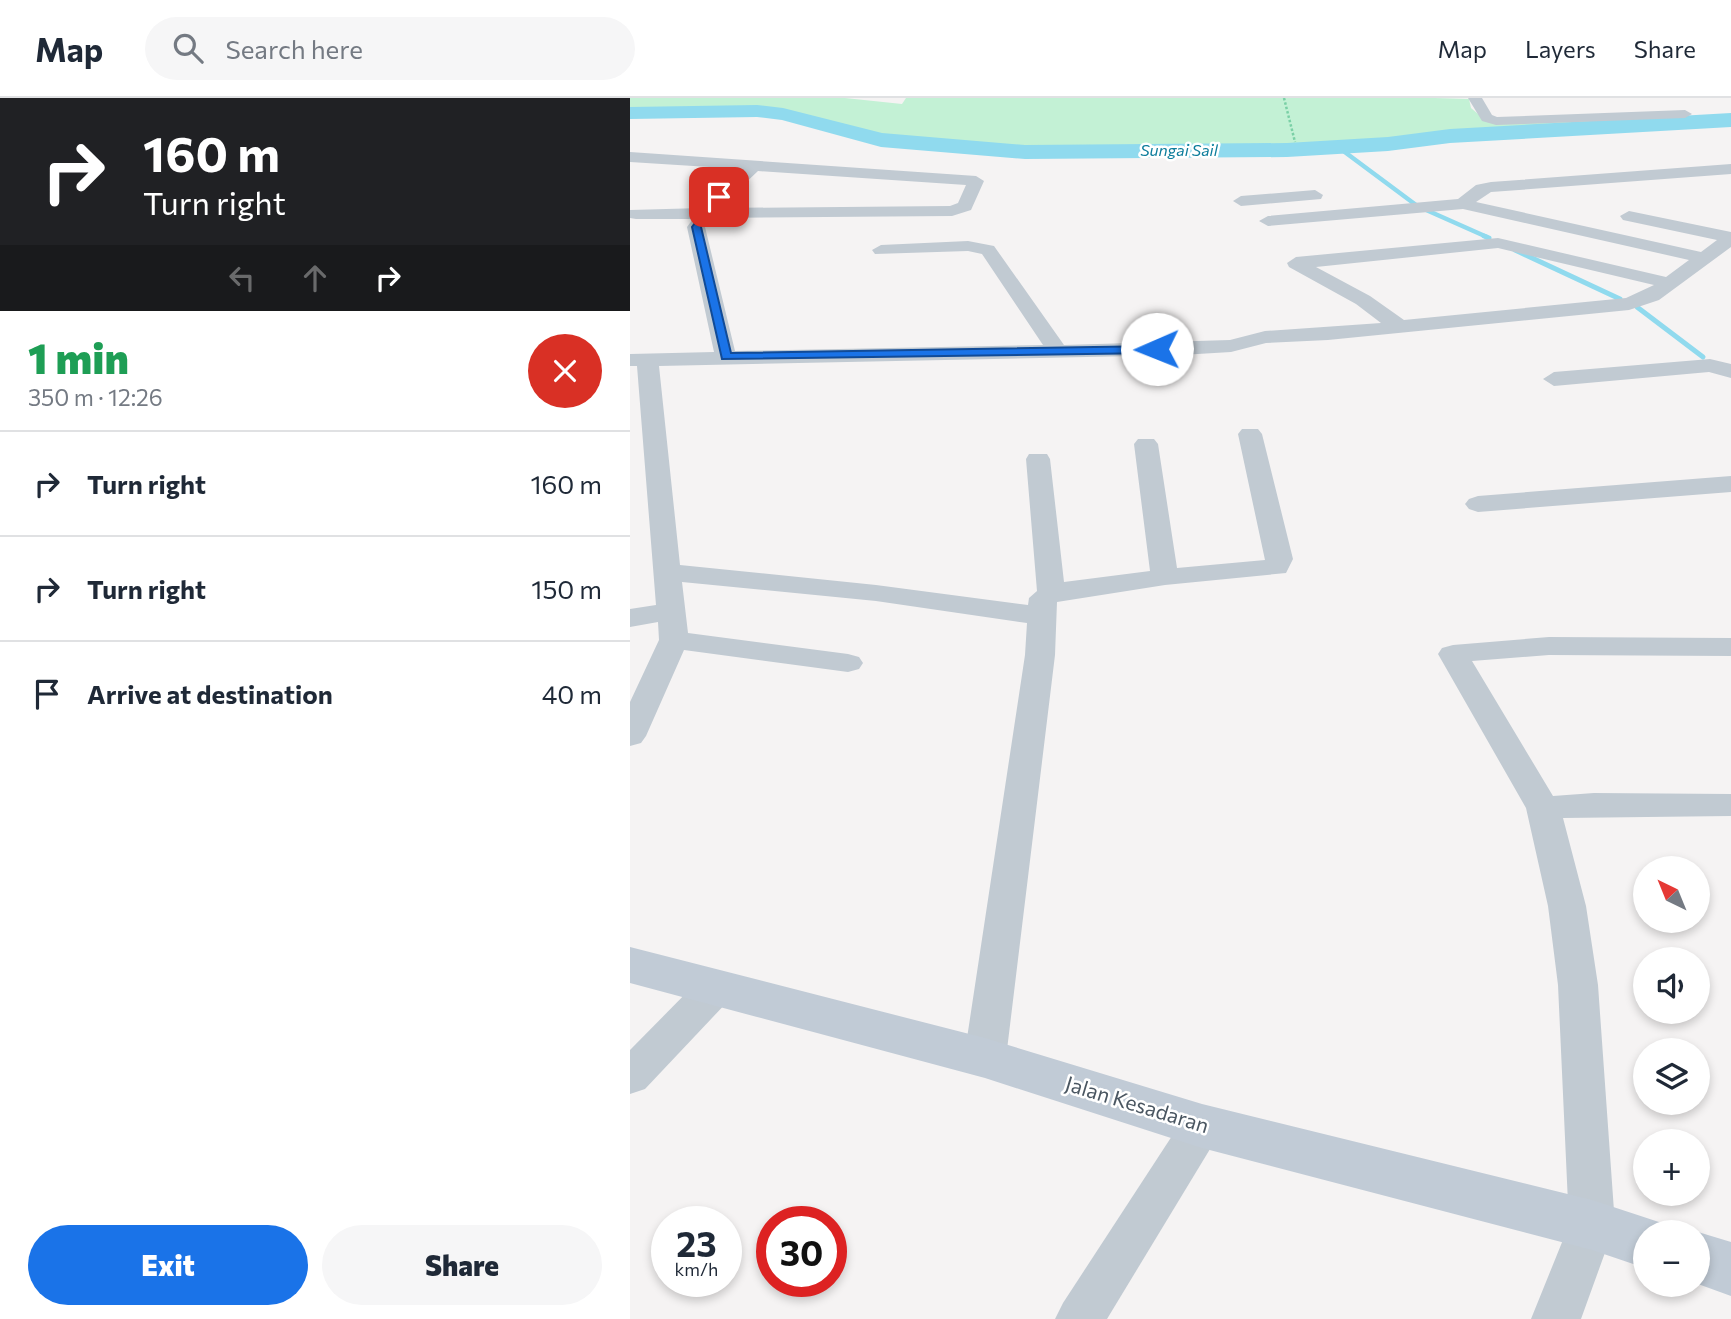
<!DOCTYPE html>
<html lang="en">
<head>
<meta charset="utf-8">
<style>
  :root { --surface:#fff; --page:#f6f6f7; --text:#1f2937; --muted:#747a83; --line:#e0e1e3; --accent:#1a73e8 }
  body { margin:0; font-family:Commissioner,sans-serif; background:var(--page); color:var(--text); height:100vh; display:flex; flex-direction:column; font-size:26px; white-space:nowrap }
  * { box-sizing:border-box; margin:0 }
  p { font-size:23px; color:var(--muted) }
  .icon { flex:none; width:38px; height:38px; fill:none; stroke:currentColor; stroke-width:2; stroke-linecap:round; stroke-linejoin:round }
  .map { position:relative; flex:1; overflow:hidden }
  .details { display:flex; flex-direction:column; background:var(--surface); width:630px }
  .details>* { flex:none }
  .banner { background:#202124; color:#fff; overflow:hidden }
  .needle { width:46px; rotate:317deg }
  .controls { position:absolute; left:1003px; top:758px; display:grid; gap:14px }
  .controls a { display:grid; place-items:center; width:77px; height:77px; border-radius:50%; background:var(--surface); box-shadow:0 4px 10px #0003; font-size:35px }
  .speed { position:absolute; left:21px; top:1108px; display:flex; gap:14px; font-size:35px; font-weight:700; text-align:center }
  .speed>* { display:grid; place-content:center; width:91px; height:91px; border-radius:50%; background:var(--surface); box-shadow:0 4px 10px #0003; line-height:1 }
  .speed small { font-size:18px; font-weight:400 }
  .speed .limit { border:10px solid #d22; background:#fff; color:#111 }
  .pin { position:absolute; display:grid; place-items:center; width:60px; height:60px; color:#fff; margin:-30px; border-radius:14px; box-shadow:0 4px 10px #0006 }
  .me { position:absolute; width:77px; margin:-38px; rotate:269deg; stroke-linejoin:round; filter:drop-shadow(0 0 5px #0008) }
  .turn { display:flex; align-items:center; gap:24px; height:147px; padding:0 28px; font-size:32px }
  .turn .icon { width:91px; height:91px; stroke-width:2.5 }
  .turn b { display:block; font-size:49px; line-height:60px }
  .lanes { display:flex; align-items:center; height:66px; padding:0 28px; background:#0003; justify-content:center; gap:35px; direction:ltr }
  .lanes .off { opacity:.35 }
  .round { display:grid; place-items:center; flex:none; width:74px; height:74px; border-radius:37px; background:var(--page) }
  .headline { display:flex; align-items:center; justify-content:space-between; height:119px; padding:0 28px }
  h1 { font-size:42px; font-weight:800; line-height:52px; color:#1e9e55 }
  .cta { display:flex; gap:14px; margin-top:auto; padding:14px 28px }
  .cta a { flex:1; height:80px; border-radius:42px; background:var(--accent); color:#fff; font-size:28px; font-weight:800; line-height:80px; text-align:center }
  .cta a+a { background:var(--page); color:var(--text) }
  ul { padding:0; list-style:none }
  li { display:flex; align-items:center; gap:21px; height:105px; padding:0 28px; border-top:2px solid var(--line) }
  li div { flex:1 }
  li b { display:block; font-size:26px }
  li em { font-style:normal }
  header { display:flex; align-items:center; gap:42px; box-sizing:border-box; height:98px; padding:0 35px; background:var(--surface); border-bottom:2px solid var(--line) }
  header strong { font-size:33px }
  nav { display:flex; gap:38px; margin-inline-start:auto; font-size:24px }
  .search { width:490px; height:63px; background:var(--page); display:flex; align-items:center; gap:18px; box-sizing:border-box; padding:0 24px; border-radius:38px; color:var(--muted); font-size:26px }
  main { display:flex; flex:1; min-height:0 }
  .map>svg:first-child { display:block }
  .green { fill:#c3f1d5 }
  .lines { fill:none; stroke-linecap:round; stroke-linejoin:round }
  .stream-far1 { stroke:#90daee; stroke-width:4.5 }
  .stream { stroke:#90daee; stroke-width:5 }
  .river { fill:#90daee; fill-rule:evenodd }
  .path { stroke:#7ad0a6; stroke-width:2.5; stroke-dasharray:2.5 2; stroke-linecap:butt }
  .street { fill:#c1cad2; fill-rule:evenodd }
  .secondary { fill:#c1cbd6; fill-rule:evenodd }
  .route { fill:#1a73e8; stroke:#114b97; stroke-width:2 }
  .labels { text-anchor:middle; stroke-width:5; stroke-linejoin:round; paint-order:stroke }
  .far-water-label { font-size:16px; font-style:italic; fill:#0c7c9b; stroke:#fff }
  .near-street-label { font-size:21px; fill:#4a5661; stroke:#fff }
</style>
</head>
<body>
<header>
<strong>Map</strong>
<div class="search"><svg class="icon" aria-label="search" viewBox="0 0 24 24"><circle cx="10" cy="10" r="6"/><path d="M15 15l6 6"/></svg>Search here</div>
<nav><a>Map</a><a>Layers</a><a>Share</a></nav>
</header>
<main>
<section class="details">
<div class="banner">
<div class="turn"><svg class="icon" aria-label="right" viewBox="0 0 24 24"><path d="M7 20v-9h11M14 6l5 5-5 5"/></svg><div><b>160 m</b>Turn right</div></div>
<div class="lanes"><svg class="icon off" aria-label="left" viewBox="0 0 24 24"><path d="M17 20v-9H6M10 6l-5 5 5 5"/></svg><svg class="icon off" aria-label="ahead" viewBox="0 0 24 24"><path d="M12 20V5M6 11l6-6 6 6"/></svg><svg class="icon" aria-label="right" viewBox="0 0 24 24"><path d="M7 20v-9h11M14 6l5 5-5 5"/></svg></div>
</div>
<div class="headline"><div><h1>1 min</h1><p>350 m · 12:26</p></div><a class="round" style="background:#d93025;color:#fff"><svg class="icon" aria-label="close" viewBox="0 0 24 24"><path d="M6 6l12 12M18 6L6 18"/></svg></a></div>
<ul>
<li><svg class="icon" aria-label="right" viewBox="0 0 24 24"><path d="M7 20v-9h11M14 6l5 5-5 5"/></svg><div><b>Turn right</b></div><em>160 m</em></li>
<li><svg class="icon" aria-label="right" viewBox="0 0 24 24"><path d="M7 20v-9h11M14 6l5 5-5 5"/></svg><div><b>Turn right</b></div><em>150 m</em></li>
<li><svg class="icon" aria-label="arrive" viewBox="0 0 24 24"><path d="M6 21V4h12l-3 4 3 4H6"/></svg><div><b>Arrive at destination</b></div><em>40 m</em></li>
</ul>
<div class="cta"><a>Exit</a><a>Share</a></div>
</section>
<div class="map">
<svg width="1101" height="1221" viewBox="0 0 1101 1221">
  <rect width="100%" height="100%" fill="#f5f3f3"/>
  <polygon class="green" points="0,0 215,0 272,6 276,0 805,0 839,1 841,10 854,21 957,23 963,26 815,34 721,46 435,50 350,49 229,35 184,19 143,11 0,10"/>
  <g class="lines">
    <g class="stream-far1">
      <polyline points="708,49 786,107"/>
      <polyline points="794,111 857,139"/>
    </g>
    <g class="stream">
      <polyline points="854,138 859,140"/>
      <polyline points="885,152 990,201"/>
      <polyline points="1007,209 1073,259"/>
    </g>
    <polygon class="river" points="127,7 153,10 252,35 395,47 657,45 758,39 820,31 1101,15 1101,29 820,45 758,53 657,59 395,61 251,49 152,22 127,19 0,21 0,9"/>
    <polyline class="path" points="654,0 665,44"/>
    <g class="street">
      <polygon points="838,0 852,0 862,17 867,19 1055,12 1062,16 1055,20 866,27 852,23"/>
      <path d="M0,54L346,78L354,83L341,112L322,118L81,120L75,129L105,253L413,247L352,156L338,153L245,156L242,152L251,147L338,143L364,148L434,247L600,242L635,233L751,225L726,206L659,169L657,165L666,159L868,140L1036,179L1059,162L833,111L638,128L629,123L638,118L828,101L846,87L861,84L1101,66V76L861,94L846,104L1071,154L1087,142L993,122L990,118L999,113L1101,134V149L1029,202L999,212L698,242L636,245L601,254L551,257L29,268L50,467L246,487L398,507L399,500L407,493L396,361L399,356H417L420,361L434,484L520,473L504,346L508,341H524L528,346L547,470L635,462L608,336L612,331H628L632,336L663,461L656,475L535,487L427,504L425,557L376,960L370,972L355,977L340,972L334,960L395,557L397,525L246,503L52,484L58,535L218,556L229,559L233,565L229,571L218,574L54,552L16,638L11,645L0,648V604L29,542L28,524L0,529V511L26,507L7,268H0V256L84,254L57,129L63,121H6L0,120V112L72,110L111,71L0,64ZM128,73L336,87L328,105L320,108L89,110ZM868,150L1024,187L996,200L774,222L740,198L686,169Z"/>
      <polygon points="685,92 693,97 691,101 611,108 603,103 611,98"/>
      <polygon points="1080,261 1101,266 1101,280 1079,274 924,288 913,281 924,274"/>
      <polygon points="1101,378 1101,394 848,414 839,411 835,406 839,401 848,398"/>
      <polygon points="919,539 1101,540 1101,558 919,557 842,563 923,698 964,695 1101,696 1101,718 933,720 956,808 968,887 985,1127 951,1221 901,1221 939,1127 928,887 918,808 896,710 808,556 812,550 823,547"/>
      <polygon points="85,876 99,880 105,891 99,902 15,991 0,996 0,952 71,880"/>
      <polygon points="572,1010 587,1015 594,1028 477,1221 425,1221 433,1205 557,1015"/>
    </g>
    <g class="secondary">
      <polygon points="0,849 355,940 572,1006 962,1102 1035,1126 1039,1134 1015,1134 1015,1170 962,1152 572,1050 355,980 0,885"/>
      <polygon points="1068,1134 1101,1144 1101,1198 1068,1186"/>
    </g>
  </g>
  <polygon class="route" points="86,97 93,99 71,129 101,255 527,248 532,251 527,255 92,261 62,129"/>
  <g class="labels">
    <g class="far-water-label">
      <text x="549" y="58">Sungai Sail</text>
    </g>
    <g class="near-street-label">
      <text transform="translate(507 1007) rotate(17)" y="7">Jalan Kesadaran</text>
    </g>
  </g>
</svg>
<div class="controls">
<a><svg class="needle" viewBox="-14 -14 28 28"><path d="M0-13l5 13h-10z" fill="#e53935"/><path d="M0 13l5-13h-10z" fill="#747a83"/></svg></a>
<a><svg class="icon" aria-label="sound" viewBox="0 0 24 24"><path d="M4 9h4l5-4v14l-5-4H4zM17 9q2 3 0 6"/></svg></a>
<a><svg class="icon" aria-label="layers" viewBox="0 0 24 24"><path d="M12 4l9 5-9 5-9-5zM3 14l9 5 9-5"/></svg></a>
<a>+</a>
<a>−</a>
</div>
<div class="speed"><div>23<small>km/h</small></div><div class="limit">30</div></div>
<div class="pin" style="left:89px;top:99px;background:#d93025"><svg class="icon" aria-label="arrive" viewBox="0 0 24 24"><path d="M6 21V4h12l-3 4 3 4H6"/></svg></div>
<svg class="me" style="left:527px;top:251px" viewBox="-20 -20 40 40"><circle r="19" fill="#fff"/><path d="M0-13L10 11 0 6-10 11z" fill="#1a73e8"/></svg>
</div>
</main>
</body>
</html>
